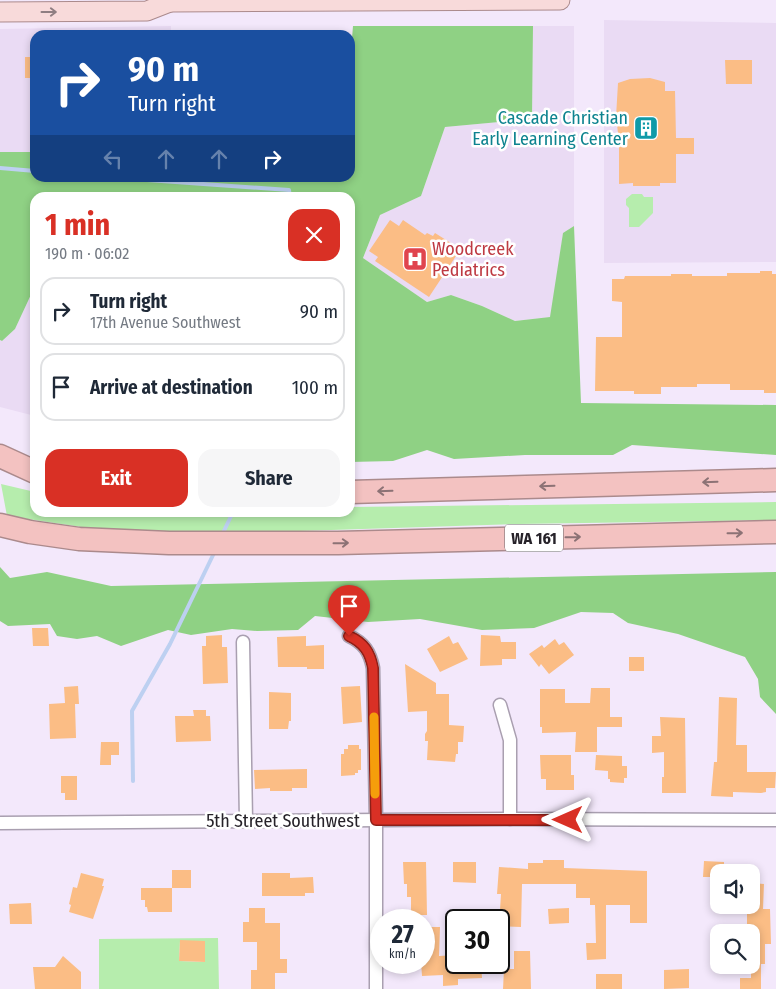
<!DOCTYPE html>
<html lang="en">
<head>
<meta charset="utf-8">
<style>
  :root { --surface:#fff; --page:#f6f6f7; --text:#1f2937; --muted:#747a83; --line:#e0e1e3; --accent:#d93025 }
  body { margin:0; font-family:"Fira Sans Condensed",sans-serif; background:var(--page); color:var(--text); height:100vh; display:flex; flex-direction:column; font-size:19px; white-space:nowrap }
  * { box-sizing:border-box; margin:0 }
  p { font-size:16px; color:var(--muted) }
  .icon { flex:none; width:28px; height:28px; fill:none; stroke:currentColor; stroke-width:2; stroke-linecap:round; stroke-linejoin:round }
  .map { position:relative; flex:1; overflow:hidden }
  .panel { position:absolute; left:30px; top:192px; width:325px; height:325px; display:flex; flex-direction:column; background:var(--surface); border-radius:15px; box-shadow:0 2px 8px #0003 }
  .panel>* { flex:none }
  .guide { position:absolute; left:30px; top:30px; width:325px; height:152px; border-radius:15px; box-shadow:0 2px 8px #0003; background:#1a4fa0; color:#fff; overflow:hidden }
  .tools { position:absolute; left:710px; top:864px; display:grid; gap:10px }
  .tools a { display:grid; place-items:center; width:50px; height:50px; border-radius:10px; background:var(--surface); box-shadow:0 2px 8px #0003; font-size:25px }
  .speed { position:absolute; left:370px; top:909px; display:flex; gap:10px; font-size:25px; font-weight:700; text-align:center }
  .speed>* { display:grid; place-content:center; width:65px; height:65px; border-radius:50%; background:var(--surface); box-shadow:0 2px 8px #0003; line-height:1 }
  .speed small { font-size:12px; font-weight:400 }
  .speed .limit { border:2px solid #111; border-radius:8px; background:#fff; color:#111 }
  .pin { position:absolute; display:grid; place-items:center; width:42px; height:42px; color:#fff; margin:-51px -21px; border-radius:50% 50% 50% 0; rotate:-45deg; box-shadow:0 0 5px #0007 }
  .pin .icon { rotate:45deg }
  .me { position:absolute; width:55px; margin:-28px; rotate:270deg; stroke-linejoin:round; filter:drop-shadow(0 0 4px #0008) }
  .turn { display:flex; align-items:center; gap:18px; height:105px; padding:0 15px; font-size:22px }
  .turn .icon { width:65px; height:65px; stroke-width:2.5 }
  .turn b { display:block; font-size:35px; line-height:42px }
  .lanes { display:flex; align-items:center; height:48px; padding:0 15px; background:#0003; justify-content:center; gap:25px; direction:ltr }
  .lanes .off { opacity:.35 }
  .round { display:grid; place-items:center; flex:none; width:52px; height:52px; border-radius:15px; background:var(--page) }
  .headline { display:flex; align-items:center; justify-content:space-between; height:85px; padding:0 15px }
  h1 { font-size:30px; font-weight:700; line-height:38px; color:var(--accent) }
  .cta { display:flex; gap:10px; margin-top:auto; padding:10px 15px }
  .cta a { flex:1; height:58px; border-radius:15px; background:var(--accent); color:#fff; font-size:20px; font-weight:700; line-height:58px; text-align:center }
  .cta a+a { background:var(--page); color:var(--text) }
  ul { padding:0; list-style:none }
  li { display:flex; align-items:center; gap:15px; height:68px; margin:0 10px 8px; padding:0 5px; border:2px solid var(--line); border-radius:15px }
  li div { flex:1 }
  li b { display:block; font-size:19px }
  li em { font-style:normal }
  .map>svg:first-child { display:block }
  .built { fill:#eadbf4 }
  .green { fill:#b6edad; fill-rule:evenodd }
  .forest { fill:#8fd184 }
  .lines { fill:none; stroke-linecap:round; stroke-linejoin:round }
  .stream { stroke:#bdd0f1; stroke-width:4 }
  .building { fill:#fbbd85 }
  .street-casing { stroke:#a99fb0; stroke-width:15 }
  .primary-casing { stroke:#ab8a8c; stroke-width:21 }
  .highway-casing { stroke:#ab8a8c; stroke-width:25 }
  .street { stroke:#fff; stroke-width:12 }
  .primary { stroke:#f8dada; stroke-width:19 }
  .highway { stroke:#f3c2c1; stroke-width:22 }
  .oneway { stroke:#8f7e82 }
  .oneway2 { stroke:#8c7275 }
  .route-casing { stroke:#8d1f18; stroke-width:12 }
  .route { stroke:#d93025; stroke-width:9 }
  .slow { stroke:#f59e0b; stroke-width:9 }
  .labels { text-anchor:middle; stroke-width:5; stroke-linejoin:round; paint-order:stroke }
  .shield { fill:#fff; stroke:#676469; stroke-width:1 }
  .shield-label { font-size:16px; font-weight:bold; fill:#262229 }
  .culture-label { font-size:18px; fill:#0d838f; stroke:#fff; text-anchor:end }
  .health-label { font-size:18px; fill:#be3a42; stroke:#fff; text-anchor:start }
  .street-label { font-size:18px; fill:#262229; stroke:#fff }
</style>
</head>
<body>
<div class="map">
<svg width="776" height="989" viewBox="0 0 776 989">
  <rect width="100%" height="100%" fill="#f3e8fb"/>
  <g class="built">
    <polygon points="604,20 776,23 776,262 604,263"/>
    <polygon points="171,26 171,35 35,35 35,152 0,152 0,29"/>
    <polygon points="533,26 574,26 574,226 563,234 551,317 515,321 482,306 451,295 427,302 363,258 380,215 421,196 445,127 532,119"/>
    <polygon points="35,286 35,416 0,407 0,340 2,341 15,329"/>
  </g>
  <g class="green">
    <polygon points="632,194 642,194 644,197 653,197 653,213 639,227 629,227 629,208 626,205 626,199"/>
    <polygon points="1,484 35,492 35,512 350,512 350,507 776,502 776,520 519,524 207,534 109,531 7,516"/>
    <path d="M218,938L219,989H99V939ZM180,941H205V962L179,961Z"/>
  </g>
  <g class="forest">
    <polygon points="353,26 533,26 532,119 445,127 421,196 380,215 363,258 427,302 451,295 482,306 515,321 550,317 563,233 574,226 581,403 776,405 776,455 632,445 613,455 525,455 454,459 427,450 393,461 350,462 350,198 35,198 35,286 15,329 2,341 0,340 0,152 35,152 35,178 350,178 350,63"/>
    <polygon points="0,567 10,578 47,572 111,586 776,572 776,714 760,697 758,679 745,657 678,634 628,623 613,613 581,612 534,628 482,630 420,619 368,622 315,616 298,630 257,631 232,629 191,635 168,630 121,646 97,636 77,639 57,636 50,624 8,626 0,621"/>
  </g>
  <g class="lines">
    <g class="stream">
      <polyline points="0,168 35,171"/>
      <polyline points="119,178 289,190 290,198"/>
      <polyline points="222,535 233,512"/>
      <polyline points="133,781 132,711 170,644 215,551"/>
    </g>
  </g>
  <g class="building">
    <rect x="25" y="57" width="10" height="21"/>
    <polygon points="725,60 752,60 752,84 726,84"/>
    <polygon points="650,78 665,82 665,91 675,91 676,138 694,138 694,154 676,154 676,183 660,183 660,186 633,186 633,183 619,184 619,141 616,117 618,83 630,79"/>
    <polygon points="390,220 399,226 403,220 425,235 427,233 433,236 435,233 454,245 452,248 458,253 429,297 375,261 378,257 369,251"/>
    <polygon points="760,271 772,271 772,274 776,274 776,393 764,393 764,390 730,390 730,384 697,384 697,387 661,387 661,394 634,394 634,391 595,391 596,337 622,337 622,302 612,301 612,279 624,279 625,276 671,276 671,274 692,274 692,276 727,276 727,273 760,273"/>
    <polygon points="32,628 48,628 49,646 33,646"/>
    <polygon points="222,635 222,647 227,647 228,683 203,684 202,646 206,646 206,636"/>
    <polygon points="481,635 500,636 501,642 516,642 516,659 502,659 502,665 480,666"/>
    <polygon points="306,636 306,646 324,645 324,669 307,669 307,667 278,667 277,637"/>
    <polygon points="449,636 453,644 458,642 468,659 440,672 427,649"/>
    <polygon points="555,639 559,645 564,642 574,655 549,674 541,664 539,667 529,654 542,645 544,648"/>
    <rect x="629" y="657" width="15" height="14"/>
    <polygon points="405,664 436,683 436,694 449,694 449,725 464,726 463,742 458,742 458,754 456,754 455,762 427,760 428,741 425,741 425,734 427,731 427,711 408,712"/>
    <polygon points="78,686 79,704 75,704 76,738 50,739 49,704 65,703 64,687"/>
    <polygon points="360,686 362,722 343,724 341,687"/>
    <polygon points="591,688 610,688 610,717 622,717 622,727 597,727 597,752 575,752 576,732 542,733 542,727 540,727 540,689 565,689 565,703 590,703"/>
    <polygon points="269,692 291,693 291,721 289,721 288,729 269,729"/>
    <polygon points="719,697 737,698 736,745 747,745 747,772 776,772 775,788 766,788 766,792 761,793 733,792 733,797 711,796 714,762 717,762"/>
    <polygon points="193,710 206,710 206,716 210,716 211,741 176,742 175,716 194,716"/>
    <polygon points="660,717 685,718 686,793 662,793 662,777 664,777 664,752 652,753 652,736 661,736"/>
    <polygon points="101,742 119,742 119,755 111,755 111,765 100,765"/>
    <polygon points="348,745 359,745 359,749 361,749 361,770 358,770 358,773 355,773 355,775 341,776 341,754 344,754 344,749 348,749"/>
    <polygon points="540,755 571,755 571,775 574,775 574,790 546,790 546,779 541,779"/>
    <polygon points="596,755 622,756 622,766 627,766 627,778 624,778 624,783 610,782 610,779 608,779 608,771 595,770"/>
    <polygon points="307,769 307,788 292,788 292,791 270,791 270,788 255,789 254,770"/>
    <polygon points="61,776 77,776 77,800 65,800 65,793 61,793"/>
    <polygon points="543,860 564,860 564,868 647,871 647,923 630,923 630,905 606,905 606,959 587,960 586,943 596,943 595,905 590,905 590,898 576,898 576,884 522,884 521,927 499,926 501,894 497,894 499,867 528,869 528,863 543,863"/>
    <polygon points="704,861 724,862 724,872 719,872 719,877 703,877"/>
    <polygon points="403,862 426,862 427,915 411,915 411,897 407,897 407,884 404,884"/>
    <polygon points="453,862 476,862 476,883 453,882"/>
    <rect x="172" y="870" width="19" height="18"/>
    <polygon points="81,873 104,879 102,886 104,886 93,919 69,912 71,905 69,904 73,887 77,888"/>
    <polygon points="262,873 290,873 290,878 313,877 314,893 305,893 305,896 262,896"/>
    <polygon points="751,883 764,884 763,909 770,909 771,944 765,944 765,964 761,964 761,989 740,989 740,978 751,978 751,932 747,932 747,909 751,909"/>
    <polygon points="141,888 172,888 172,912 148,912 147,907 145,907 145,900 141,900"/>
    <polygon points="31,903 32,924 10,924 9,904"/>
    <polygon points="249,908 265,908 265,923 280,923 280,959 287,959 287,973 275,973 275,989 251,989 251,970 257,970 257,942 243,942 243,922 249,922"/>
    <polygon points="569,908 569,923 549,924 548,909"/>
    <polygon points="424,927 440,927 439,956 456,955 456,962 481,962 482,978 458,979 458,985 443,986 443,975 422,976 421,962 424,962"/>
    <polygon points="180,940 205,941 205,962 179,961"/>
    <polygon points="514,951 530,951 531,989 503,989 504,969 514,969"/>
    <polygon points="63,956 81,972 81,989 35,989 33,967 55,967"/>
    <polygon points="689,969 689,988 664,989 664,970"/>
    <rect x="596" y="974" width="26" height="15"/>
  </g>
  <g class="lines">
    <defs>
      <g id="street">
        <path d="M349,636C364,643 370,652 373,668L376,820V989"/>
        <polyline points="243,642 246,821"/>
        <polyline points="500,705 510,740 510,819"/>
        <polyline points="0,823 510,819 776,820"/>
      </g>
      <g id="primary">
        <polyline points="163,0 170,2 560,0"/>
        <polyline points="0,12 147,11 170,2"/>
      </g>
      <g id="highway">
        <polyline points="0,456 35,472"/>
        <polyline points="350,492 776,480"/>
        <polyline points="0,525 30,532 79,539 169,543 338,543 776,532"/>
      </g>
    </defs>
    <use href="#street" class="street-casing"/>
    <use href="#primary" class="primary-casing"/>
    <use href="#highway" class="highway-casing"/>
    <use href="#street" class="street"/>
    <use href="#primary" class="primary"/>
    <use href="#highway" class="highway"/>
  </g>
  <defs><path id="oneway-shaft" d="M-6 0H5M1.5-3L5.5 0L1.5 3" fill="none" stroke-width="1.6" stroke-linecap="round" stroke-linejoin="round" transform="scale(1.25)"/></defs>
  <use class="oneway" href="#oneway-shaft" transform="translate(49 12)"/>
  <g class="oneway2">
    <use href="#oneway-shaft" transform="translate(710 482) rotate(178)"/>
    <use href="#oneway-shaft" transform="translate(547 486) rotate(178)"/>
    <use href="#oneway-shaft" transform="translate(385 491) rotate(178)"/>
    <use href="#oneway-shaft" transform="translate(735 533) rotate(-1)"/>
    <use href="#oneway-shaft" transform="translate(573 537) rotate(-1)"/>
    <use href="#oneway-shaft" transform="translate(341 543) rotate(-1)"/>
  </g>
  <g class="lines">
    <defs>
      <path id="route" d="M349,636C364,643 370,652 373,668L376,820H568"/>
    </defs>
    <use href="#route" class="route-casing"/>
    <use href="#route" class="route"/>
    <polyline class="slow" points="374,717 375,794"/>
  </g>
  <defs>
    <symbol id="building-square" viewBox="-11 -11 22 22"><rect x="-9" y="-9" width="18" height="18" rx="4" fill="#0f9aa8" stroke="#fff"/><path d="M-4-6H4V6H1V3H-1V6H-4ZM-2.5-4.3h1.7v1.8h-1.7ZM.8-4.3h1.7v1.8H.8ZM-2.5-1h1.7V.8h-1.7ZM.8-1h1.7V.8H.8Z" fill="#fff"/></symbol>
    <symbol id="hospital-square" viewBox="-11 -11 22 22"><rect x="-9" y="-9" width="18" height="18" rx="4" fill="#e0444e" stroke="#fff"/><path d="M-5-5h3v3.5h4V-5h3V5h-3V1.5h-4V5h-3Z" fill="#fff"/></symbol>
  </defs>
  <g fill-rule="evenodd">
    <use href="#building-square" x="632" y="114" width="28" height="28"/>
    <use href="#hospital-square" x="401" y="245" width="28" height="28"/>
  </g>
  <g class="labels">
    <rect class="shield" x="505" y="524.5" width="58" height="27" rx="4"/>
    <g class="shield-label">
      <text x="534" y="544">WA 161</text>
    </g>
    <g class="culture-label">
      <text x="628" y="124">Cascade Christian<tspan x="628" dy="21">Early Learning Center</tspan></text>
    </g>
    <g class="health-label">
      <text x="432" y="255">Woodcreek<tspan x="432" dy="21">Pediatrics</tspan></text>
    </g>
    <g class="street-label">
      <text x="283" y="827">5th Street Southwest</text>
    </g>
  </g>
</svg>
<div class="tools">
<a><svg class="icon" aria-label="sound" viewBox="0 0 24 24"><path d="M4 9h4l5-4v14l-5-4H4zM17 9q2 3 0 6"/></svg></a>
<a><svg class="icon" aria-label="search" viewBox="0 0 24 24"><circle cx="10" cy="10" r="6"/><path d="M15 15l6 6"/></svg></a>
</div>
<div class="speed"><div>27<small>km/h</small></div><div class="limit">30</div></div>
<div class="pin" style="left:349px;top:636px;background:#d93025"><svg class="icon" aria-label="arrive" viewBox="0 0 24 24"><path d="M6 21V4h12l-3 4 3 4H6"/></svg></div>
<svg class="me" style="left:568px;top:820px" viewBox="-20 -20 40 40"><path d="M0-17L14 15 0 8-14 15z" fill="#d93025" stroke="#fff" stroke-width="4"/></svg>
<div class="guide">
<div class="turn"><svg class="icon" aria-label="right" viewBox="0 0 24 24"><path d="M7 20v-9h11M14 6l5 5-5 5"/></svg><div><b>90 m</b>Turn right</div></div>
<div class="lanes"><svg class="icon off" aria-label="left" viewBox="0 0 24 24"><path d="M17 20v-9H6M10 6l-5 5 5 5"/></svg><svg class="icon off" aria-label="ahead" viewBox="0 0 24 24"><path d="M12 20V5M6 11l6-6 6 6"/></svg><svg class="icon off" aria-label="ahead" viewBox="0 0 24 24"><path d="M12 20V5M6 11l6-6 6 6"/></svg><svg class="icon" aria-label="right" viewBox="0 0 24 24"><path d="M7 20v-9h11M14 6l5 5-5 5"/></svg></div>
</div>
<section class="panel">
<div class="headline"><div><h1>1 min</h1><p>190 m · 06:02</p></div><a class="round" style="background:#d93025;color:#fff"><svg class="icon" aria-label="close" viewBox="0 0 24 24"><path d="M6 6l12 12M18 6L6 18"/></svg></a></div>
<ul>
<li><svg class="icon" aria-label="right" viewBox="0 0 24 24"><path d="M7 20v-9h11M14 6l5 5-5 5"/></svg><div><b>Turn right</b><p>17th Avenue Southwest</p></div><em>90 m</em></li>
<li><svg class="icon" aria-label="arrive" viewBox="0 0 24 24"><path d="M6 21V4h12l-3 4 3 4H6"/></svg><div><b>Arrive at destination</b></div><em>100 m</em></li>
</ul>
<div class="cta"><a>Exit</a><a>Share</a></div>
</section>
</div>
</body>
</html>
